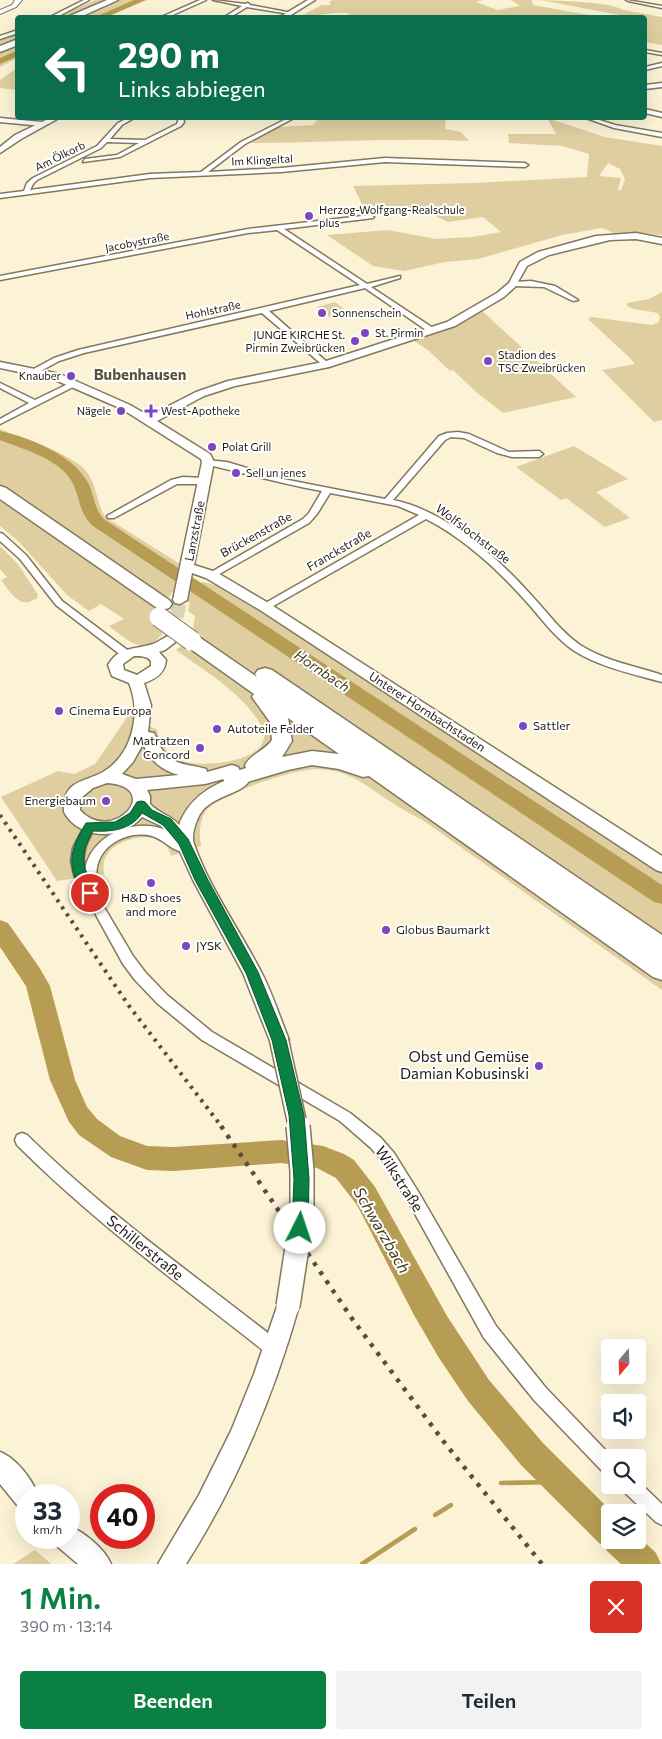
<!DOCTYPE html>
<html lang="de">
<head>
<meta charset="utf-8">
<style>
  :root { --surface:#fff; --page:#f2f2f3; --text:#1f2937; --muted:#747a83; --accent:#0b8043 }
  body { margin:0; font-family:Commissioner,sans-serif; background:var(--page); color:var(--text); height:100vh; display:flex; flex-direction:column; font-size:19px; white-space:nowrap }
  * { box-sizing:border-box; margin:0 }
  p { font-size:16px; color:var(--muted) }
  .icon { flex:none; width:28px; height:28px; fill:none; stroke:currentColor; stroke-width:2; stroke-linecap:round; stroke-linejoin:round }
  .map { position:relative; height:1564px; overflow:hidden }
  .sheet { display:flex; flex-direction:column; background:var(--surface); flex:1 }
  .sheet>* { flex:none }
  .guide { position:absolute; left:15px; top:15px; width:632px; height:105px; border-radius:5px; box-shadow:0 5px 20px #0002; background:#0b6e4f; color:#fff; overflow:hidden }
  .needle { width:32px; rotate:199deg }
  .fabs { position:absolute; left:601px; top:1339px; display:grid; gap:10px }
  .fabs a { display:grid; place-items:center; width:45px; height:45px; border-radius:5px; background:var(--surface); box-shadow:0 5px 20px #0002; font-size:25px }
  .speed { position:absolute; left:15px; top:1484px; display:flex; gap:10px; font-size:25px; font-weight:700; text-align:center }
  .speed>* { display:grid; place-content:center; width:65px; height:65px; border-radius:50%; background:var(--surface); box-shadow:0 5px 20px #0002; line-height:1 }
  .speed small { font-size:12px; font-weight:400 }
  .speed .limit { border:8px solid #d22; background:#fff; color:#111 }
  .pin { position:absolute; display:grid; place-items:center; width:42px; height:42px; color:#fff; margin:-21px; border:2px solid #fff; border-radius:50%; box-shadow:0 1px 5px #0007 }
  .me { position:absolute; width:55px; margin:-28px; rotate:4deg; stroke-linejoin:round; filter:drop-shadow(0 0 4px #0008) }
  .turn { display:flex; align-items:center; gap:18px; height:105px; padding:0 20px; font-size:22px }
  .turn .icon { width:65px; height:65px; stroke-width:2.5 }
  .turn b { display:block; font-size:35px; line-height:42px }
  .round { display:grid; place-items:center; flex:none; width:52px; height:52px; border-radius:5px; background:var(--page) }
  .summary { display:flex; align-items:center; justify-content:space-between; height:85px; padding:0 20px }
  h1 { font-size:30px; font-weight:600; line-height:38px; color:var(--accent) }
  .cta { display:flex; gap:10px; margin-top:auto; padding:10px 20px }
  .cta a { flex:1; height:58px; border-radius:5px; background:var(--accent); color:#fff; font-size:20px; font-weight:600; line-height:58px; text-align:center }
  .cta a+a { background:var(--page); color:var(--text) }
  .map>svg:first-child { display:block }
  .green { fill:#dfcfa0; fill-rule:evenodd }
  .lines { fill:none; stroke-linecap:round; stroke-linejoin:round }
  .stream { stroke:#b69d53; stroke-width:4.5 }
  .river { fill:#b69d53; fill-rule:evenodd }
  .secondary-tunnel { stroke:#dbd2b8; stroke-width:14; stroke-dasharray:14 8; stroke-linecap:butt }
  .street-casing { stroke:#81785e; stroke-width:3 }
  .secondary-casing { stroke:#81785e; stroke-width:3 }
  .primary-casing { stroke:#81785e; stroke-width:2 }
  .highway-casing { stroke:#81785e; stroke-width:3 }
  .street { fill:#fff; fill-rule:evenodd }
  .secondary { fill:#fff; fill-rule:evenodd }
  .primary { fill:#fff; fill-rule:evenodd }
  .highway { fill:#fff; fill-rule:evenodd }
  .rail-far1 { stroke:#554f41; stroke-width:4; stroke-dasharray:3 5.5; stroke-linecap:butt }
  .rail { stroke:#554f41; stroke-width:4.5; stroke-dasharray:4 7; stroke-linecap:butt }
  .secondary-bridge-far1-casing { stroke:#81785e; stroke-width:21; stroke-linecap:butt }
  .secondary-bridge-casing { stroke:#81785e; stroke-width:26; stroke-linecap:butt }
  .highway-bridge-casing { stroke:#81785e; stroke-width:21; stroke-linecap:butt }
  .secondary-bridge-far1 { stroke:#fff; stroke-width:18 }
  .secondary-bridge { stroke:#fff; stroke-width:23 }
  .highway-bridge { stroke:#fff; stroke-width:19 }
  .route { fill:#0b8043; stroke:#07532c }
  .poi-dot { fill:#7c46bd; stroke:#fff; stroke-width:2 }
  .labels { text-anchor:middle; stroke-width:4; stroke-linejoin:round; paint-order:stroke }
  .far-street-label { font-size:11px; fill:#211d13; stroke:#fff }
  .far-poi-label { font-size:11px; fill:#211d13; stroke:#fff; text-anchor:start }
  .street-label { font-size:12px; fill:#211d13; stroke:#fff }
  .poi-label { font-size:12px; fill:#211d13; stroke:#fff; text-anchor:start }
  .water-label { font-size:14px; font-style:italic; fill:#463b1a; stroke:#fff }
  .far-district-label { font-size:15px; font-weight:bold; fill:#5a5239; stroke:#fff }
  .near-poi-label { font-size:15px; fill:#211d13; stroke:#fff; text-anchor:end }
  .near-street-label { font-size:15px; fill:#211d13; stroke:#fff }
  .near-water-label { font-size:16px; font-style:italic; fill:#463b1a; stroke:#fff }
</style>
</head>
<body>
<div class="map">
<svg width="662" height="1564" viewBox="0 0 662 1564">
  <rect width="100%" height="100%" fill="#fcf2d5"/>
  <g class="green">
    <polygon points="95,0 148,0 105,17 54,18"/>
    <path d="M332,0H483L476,2L497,10L520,6L511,0C534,0 608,0 623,10L662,17V45L645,42V18L630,17L540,0H532L533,5L600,17H340L351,14C334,10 316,18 299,17L322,5H331L329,2Z"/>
    <polygon points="17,32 17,52 10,52 17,53 17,58 0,67 0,52 5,50 0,49 0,39"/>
    <polygon points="17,68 17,90 0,88 0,80"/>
    <path d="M319,118H446L445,129L461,132L469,141C395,137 322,143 249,143L279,127L313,125Z"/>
    <path d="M547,118L605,137L662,146V235L634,232L614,233L602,228L562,235L478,259L445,262L404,271L373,266L327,235L388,230L436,239L472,237L501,232L483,217L448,222L425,211L368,216L353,186L474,183L587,177L589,154L562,146L509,143L508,134H556ZM608,163L620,169L625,179L621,190H618L621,178L599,176Z"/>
    <polygon points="662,292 662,420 654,422 602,370 635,364 630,358 588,319 591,317 652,325 658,323 660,317 658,313 634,309 627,306 627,303 649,299"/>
    <polygon points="335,302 350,314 331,318 317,307"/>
    <polygon points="481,310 576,397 503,413 476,392 453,370 450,371 429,351 413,340 462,323"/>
    <path d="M0,429C22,438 70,453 85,470C97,483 96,502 105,517L180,564L174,590L168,598L165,596L156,628L163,633C144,658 127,640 109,626L124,619L101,604L89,611L67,595L19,542L0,526Z"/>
    <polygon points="574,446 628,479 596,492 630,518 605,527 566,498 561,500 516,467"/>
    <path d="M0,546L18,564L38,595C36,601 39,597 33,600C19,609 9,590 1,580L7,577L0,569Z"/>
    <path d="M203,582L223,587L662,873V990L424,821C413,815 401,809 391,802C373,791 358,777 338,772C331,770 321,769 315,769C292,770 218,794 205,812C199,823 199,835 201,846L171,856C170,853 168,848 166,845C154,830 116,839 107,855C103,860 103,867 104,874L57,881L1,797L58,771L74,774L95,764L126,719L127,712L157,730C160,742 169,758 183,761C202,767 246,763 260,747C263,744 264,737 265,733C248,696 209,674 176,650L181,646L190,652L195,616L188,611L190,603L188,602C187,593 193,584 203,582Z"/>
    <polygon points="35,1550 51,1564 13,1564"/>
  </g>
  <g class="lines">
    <g class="stream">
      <polyline points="501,1483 557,1482"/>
      <polyline points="435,1515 451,1505"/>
      <polyline points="362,1564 415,1529"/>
    </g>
    <g class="river">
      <polygon points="134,0 145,0 105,18 93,18"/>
      <polygon points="18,50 18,56 0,64 0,58"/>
      <path d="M0,431C30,438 70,453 87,481C95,494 93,509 105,520L662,885V904L654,902L93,526C78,512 81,499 72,482C60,459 23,449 0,440Z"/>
      <polygon points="0,920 8,923 39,967 50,986 75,1080 87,1107 97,1119 120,1136 147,1146 174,1147 281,1140 323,1146 344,1154 354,1160 375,1187 447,1316 489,1380 543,1443 612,1512 610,1512 610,1540 638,1540 638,1536 656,1553 661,1564 621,1564 607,1551 604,1546 599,1543 521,1465 468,1401 439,1358 414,1315 357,1205 336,1178 317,1168 281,1163 174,1171 147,1170 111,1157 79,1135 69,1122 50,1080 26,986 0,947"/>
    </g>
    <polyline class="secondary-tunnel" points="172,639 180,600"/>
    <defs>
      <g id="street">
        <polygon points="84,0 89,0 55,18 48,18"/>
        <polygon points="200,0 206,0 166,18 159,18"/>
        <polygon points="213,0 245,4 248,3 250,5 292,13 290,14 247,7 229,18 223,18 242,6"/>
        <polygon points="626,0 662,6 662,8 628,1"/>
        <polygon points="18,30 18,33 0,39 0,36"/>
        <polygon points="645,50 662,53 662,55 645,52"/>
        <polygon points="662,63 662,66 645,70 645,67"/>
        <polygon points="662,83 662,87 645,89 645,85"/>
        <polygon points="645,109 662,113 662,117 645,113"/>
        <polygon points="0,118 42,122 45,124 42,126 0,122"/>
        <polygon points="128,118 134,118 122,125 110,139 145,140 177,124 179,118 183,118 184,122 181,126 120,157 83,162 85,159 117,155 139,143 107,142 101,148 37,180 33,184 30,190 150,174 201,172 241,142 288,118 294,118 245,144 208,172 281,168 385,158 525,163 528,165 525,167 385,162 281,172 150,178 0,198 0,194 24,191 27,183 33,178 97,146 118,123"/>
        <polygon points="586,118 593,118 615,125 662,133 662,137 614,128"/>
        <polygon points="371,215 374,217 373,218 284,229 367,284 400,276 400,278 371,287 436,330 429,332 365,288 269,311 328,363 328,367 325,367 262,313 84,353 59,361 37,373 30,371 54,358 78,350 360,285 277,230 248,233 0,280 0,276 248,229"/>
        <polygon points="531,281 555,286 578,300 573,301 544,287 513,286 510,284 513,282"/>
        <polygon points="72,382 79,384 0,424 0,419 29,403 0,388 0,383 35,400"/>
        <path d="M458,432L469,434L509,452L539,451L543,454L539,457H512L497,453L464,438L451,437L445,440L393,500C445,510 498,558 532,596C548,613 561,632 580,645C605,661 635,666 662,675V682C633,674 599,667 573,650C553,636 539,615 523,598C495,567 463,538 426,519L268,609H262L260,607L262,605L419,515L398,506L330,493L317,514L309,523L214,577L211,578L206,575L303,519L309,513L322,491C282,484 244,473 205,464V460L227,462L283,479L385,499L439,436L447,433Z"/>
        <polygon points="183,477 204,478 208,481 204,484 177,484 114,518 108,518 107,516 171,480"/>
        <polygon points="0,533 3,534 26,555 62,601 130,652 131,654 130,656 122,656 56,605 20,559 0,541"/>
        <path d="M90,822L94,823L96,826C87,841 81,852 85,870C92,825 162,809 185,847L183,850L179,851C169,848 163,839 152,836C130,830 102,843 97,867C95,876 98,885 100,894L98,897L133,956L145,972L167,995L212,1032L350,1113L381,1138L394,1153L419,1193L496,1326L546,1388L613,1458H610V1476L604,1473L534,1400L484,1338L409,1203L384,1163L371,1148L340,1121L202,1040L157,1003L135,980L123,964L74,875L71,861L73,848L86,823Z"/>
        <path d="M22,1133L27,1135C105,1212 195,1276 281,1343L283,1349L281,1355L275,1357L269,1355C183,1287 94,1222 17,1145L15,1140L17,1135Z"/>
        <polygon points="638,1481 662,1504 662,1525 656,1522 623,1491 620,1485 638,1485"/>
      </g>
      <g id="secondary">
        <polygon points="308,0 315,0 286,18 278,18"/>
        <polygon points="50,118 59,118 21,139 0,153 0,147 15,135"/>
        <polygon points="636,233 662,238 662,244 636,239 610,240 549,255 527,266 515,287 504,297 455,326 329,367 235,386 204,396 157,421 210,454 214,462 194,565 216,572 270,604 662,856 662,872 656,870 260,610 206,578 192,573 187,600 180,604 175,603 173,600 202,462 201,459 122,409 53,379 0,368 0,362 60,374 130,405 149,416 196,392 228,381 323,362 447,322 497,293 509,283 520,262 538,252 596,236"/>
        <path d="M171,635L176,637L178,640L165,650L159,652L166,660C165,673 156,679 144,683L151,705L148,732L154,733C157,739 159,746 163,751C174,766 190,764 206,769L207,772L232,765L238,767L240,771L238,775L205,784L147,790L150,796V804C158,813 171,815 179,825C189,797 214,783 241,775L247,777L249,781C240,796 208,795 198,818C195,825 191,837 194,844C208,885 238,928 258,966C271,989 279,1015 289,1040L286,1046L279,1048L272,1046L243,973L193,880L177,845L161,826L142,817C122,841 79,840 64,812C62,780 83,783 103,772C132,755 142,714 129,683L112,676L108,665C119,646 134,650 153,644C159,642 164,637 171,635ZM134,656C141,656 147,656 151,661V666L137,675L124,670L123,664ZM143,744C151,761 161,770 179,775L136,779L122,774L133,762ZM107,783C165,787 112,846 80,810L81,798L93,788Z"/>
        <path d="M288,1295L296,1298L299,1306C273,1397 237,1484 186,1564H158L199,1495L231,1431L254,1374L280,1298Z"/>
        <path d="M0,1452C16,1458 32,1479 38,1495H26V1509L17,1505L0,1484Z"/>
        <path d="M69,1526C84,1532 105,1549 111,1564H78L58,1547L54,1538H69Z"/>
      </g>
      <polygon id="primary" points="15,0 22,0 16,7 0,14 0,10 12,5"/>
      <g id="highway">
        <polygon points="107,0 118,0 78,18 65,18"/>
        <polygon points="18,39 18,45 0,52 0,46"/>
        <polygon points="0,486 6,488 169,600 172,604 169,608 163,610 157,608 0,499"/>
        <path d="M192,635L199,637L257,677L255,674L258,670L265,668L272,670L662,935V980L653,977L369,776L363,777L339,769L312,765L288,770L234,786L227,784L223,779L227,774L246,768L245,765C251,754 264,751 272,740L270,722L252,697L254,694L185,645L183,641L185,637ZM288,718L339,754L312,751L282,757L292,741Z"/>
      </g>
    </defs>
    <use href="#street" class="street-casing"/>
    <use href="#secondary" class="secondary-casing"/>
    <use href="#primary" class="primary-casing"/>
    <use href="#highway" class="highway-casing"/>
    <use href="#street" class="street"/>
    <use href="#secondary" class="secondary"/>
    <use href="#primary" class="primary"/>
    <use href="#highway" class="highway"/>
    <polyline class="rail-far1" points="0,815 129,1006 222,1127"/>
    <polyline class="rail" points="221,1126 353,1320 444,1442 542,1564"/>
    <defs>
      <polyline id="secondary-bridge-far1" points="279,1040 298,1127"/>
      <polyline id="secondary-bridge" points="288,1306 302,1215 302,1171 298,1126"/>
      <polyline id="highway-bridge" points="159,617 192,641"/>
    </defs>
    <use href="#secondary-bridge-far1" class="secondary-bridge-far1-casing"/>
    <use href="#secondary-bridge" class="secondary-bridge-casing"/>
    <use href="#highway-bridge" class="highway-bridge-casing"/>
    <use href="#secondary-bridge-far1" class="secondary-bridge-far1"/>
    <use href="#secondary-bridge" class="secondary-bridge"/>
    <use href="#highway-bridge" class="highway-bridge"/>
  </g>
  <path class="route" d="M141,801L145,802L152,810L171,819L188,839L208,880L258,972L286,1040L304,1115L309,1179L308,1228L306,1233L300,1235L295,1233L292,1228L294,1179L289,1115L272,1040L246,973L195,880L179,844L163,825L142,813C131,830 111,832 93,831C78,857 83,868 96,893L94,897H86C66,867 68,853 86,823L115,822L130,813L137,802Z"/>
  <g class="poi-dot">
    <circle cx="309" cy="216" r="5"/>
    <circle cx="322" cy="313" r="5"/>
    <circle cx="365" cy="333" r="5"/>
    <circle cx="355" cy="341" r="5"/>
    <circle cx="488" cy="361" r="5"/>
    <circle cx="71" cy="376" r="5"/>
    <circle cx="121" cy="411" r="5"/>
    <path d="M148.5 403.5h5v5h5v5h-5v5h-5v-5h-5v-5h5z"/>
    <circle cx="212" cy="447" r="5"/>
    <circle cx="236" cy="473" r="5"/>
    <circle cx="59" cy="711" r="5"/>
    <circle cx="523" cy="726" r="5"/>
    <circle cx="217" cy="729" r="5"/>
    <circle cx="200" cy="748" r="5"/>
    <circle cx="106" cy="801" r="5"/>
    <circle cx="151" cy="883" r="5"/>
    <circle cx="386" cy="930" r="5"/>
    <circle cx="186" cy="946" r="5"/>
    <circle cx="539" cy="1066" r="5"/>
  </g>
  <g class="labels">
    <g class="far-street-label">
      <text transform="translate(60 156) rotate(-26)" y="4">Am Ölkorb</text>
      <text transform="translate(262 160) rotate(-3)" y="4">Im Klingeltal</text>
      <text transform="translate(137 242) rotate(-11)" y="4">Jacobystraße</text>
      <text transform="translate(213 310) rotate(-12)" y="4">Hohlstraße</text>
    </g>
    <g class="far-poi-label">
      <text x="319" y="214">Herzog-Wolfgang-Realschule<tspan x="319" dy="13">plus</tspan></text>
      <text x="332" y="317">Sonnenschein</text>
      <text x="375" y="337">St. Pirmin</text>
      <text x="345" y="339" text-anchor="end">JUNGE KIRCHE St.<tspan x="345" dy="13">Pirmin Zweibrücken</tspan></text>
      <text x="498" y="359">Stadion des<tspan x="498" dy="13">TSC Zweibrücken</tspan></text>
      <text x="61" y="380" text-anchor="end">Knauber</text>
      <text x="111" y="415" text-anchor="end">Nägele</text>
      <text x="161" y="415">West-Apotheke</text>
      <text x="222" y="451">Polat Grill</text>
      <text x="246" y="477">Sell un jenes</text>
    </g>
    <g class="street-label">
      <text transform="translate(195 531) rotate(-79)" y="4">Lanzstraße</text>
      <text transform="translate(473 534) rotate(37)" y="4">Wolfslochstraße</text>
      <text transform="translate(256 535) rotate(-29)" y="4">Brückenstraße</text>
      <text transform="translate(339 550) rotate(-30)" y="4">Franckstraße</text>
      <text transform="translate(427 712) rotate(33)" y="4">Unterer Hornbachstaden</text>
    </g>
    <g class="poi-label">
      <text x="69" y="715">Cinema Europa</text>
      <text x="533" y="730">Sattler</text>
      <text x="227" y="733">Autoteile Felder</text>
      <text x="190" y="745" text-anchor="end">Matratzen<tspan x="190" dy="14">Concord</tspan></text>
      <text x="96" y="805" text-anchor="end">Energiebaum</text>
      <text x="151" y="902" text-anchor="middle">H&amp;D shoes<tspan x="151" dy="14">and more</tspan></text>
      <text x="396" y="934">Globus Baumarkt</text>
      <text x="196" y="950">JYSK</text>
    </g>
    <g class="water-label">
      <text transform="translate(322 671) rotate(34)" y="5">Hornbach</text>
    </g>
    <g class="far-district-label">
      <text x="140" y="380">Bubenhausen</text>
    </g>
    <g class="near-poi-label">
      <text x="529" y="1062">Obst und Gemüse<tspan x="529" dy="17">Damian Kobusinski</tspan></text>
    </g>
    <g class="near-street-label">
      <text transform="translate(399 1179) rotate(57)" y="5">Wilkstraße</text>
      <text transform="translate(145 1248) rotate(39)" y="5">Schillerstraße</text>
    </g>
    <g class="near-water-label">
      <text transform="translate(382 1230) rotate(60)" y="6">Schwarzbach</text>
    </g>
  </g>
</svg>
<div class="fabs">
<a><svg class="needle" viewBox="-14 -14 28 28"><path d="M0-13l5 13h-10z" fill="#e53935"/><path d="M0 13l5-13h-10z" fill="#747a83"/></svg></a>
<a><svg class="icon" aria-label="sound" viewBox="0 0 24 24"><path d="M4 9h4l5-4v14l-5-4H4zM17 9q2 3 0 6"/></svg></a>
<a><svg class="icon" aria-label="search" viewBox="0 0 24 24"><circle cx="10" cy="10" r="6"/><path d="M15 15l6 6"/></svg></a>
<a><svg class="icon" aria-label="layers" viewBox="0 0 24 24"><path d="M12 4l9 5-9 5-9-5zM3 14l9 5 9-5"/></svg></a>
</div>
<div class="speed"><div>33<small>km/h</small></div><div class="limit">40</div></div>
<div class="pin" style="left:90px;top:893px;background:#d93025"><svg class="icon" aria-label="arrive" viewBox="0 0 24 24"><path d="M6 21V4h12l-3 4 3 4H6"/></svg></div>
<svg class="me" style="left:300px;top:1228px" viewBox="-20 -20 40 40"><circle r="19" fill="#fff"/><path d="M0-13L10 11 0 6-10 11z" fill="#0b8043"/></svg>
<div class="guide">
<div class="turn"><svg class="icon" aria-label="left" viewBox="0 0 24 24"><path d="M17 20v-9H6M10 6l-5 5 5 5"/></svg><div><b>290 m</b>Links abbiegen</div></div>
</div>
</div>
<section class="sheet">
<div class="summary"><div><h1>1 Min.</h1><p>390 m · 13:14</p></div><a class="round" style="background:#d93025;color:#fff"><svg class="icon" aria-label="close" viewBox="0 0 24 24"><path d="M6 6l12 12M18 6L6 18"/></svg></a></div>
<div class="cta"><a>Beenden</a><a>Teilen</a></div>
</section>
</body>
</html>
